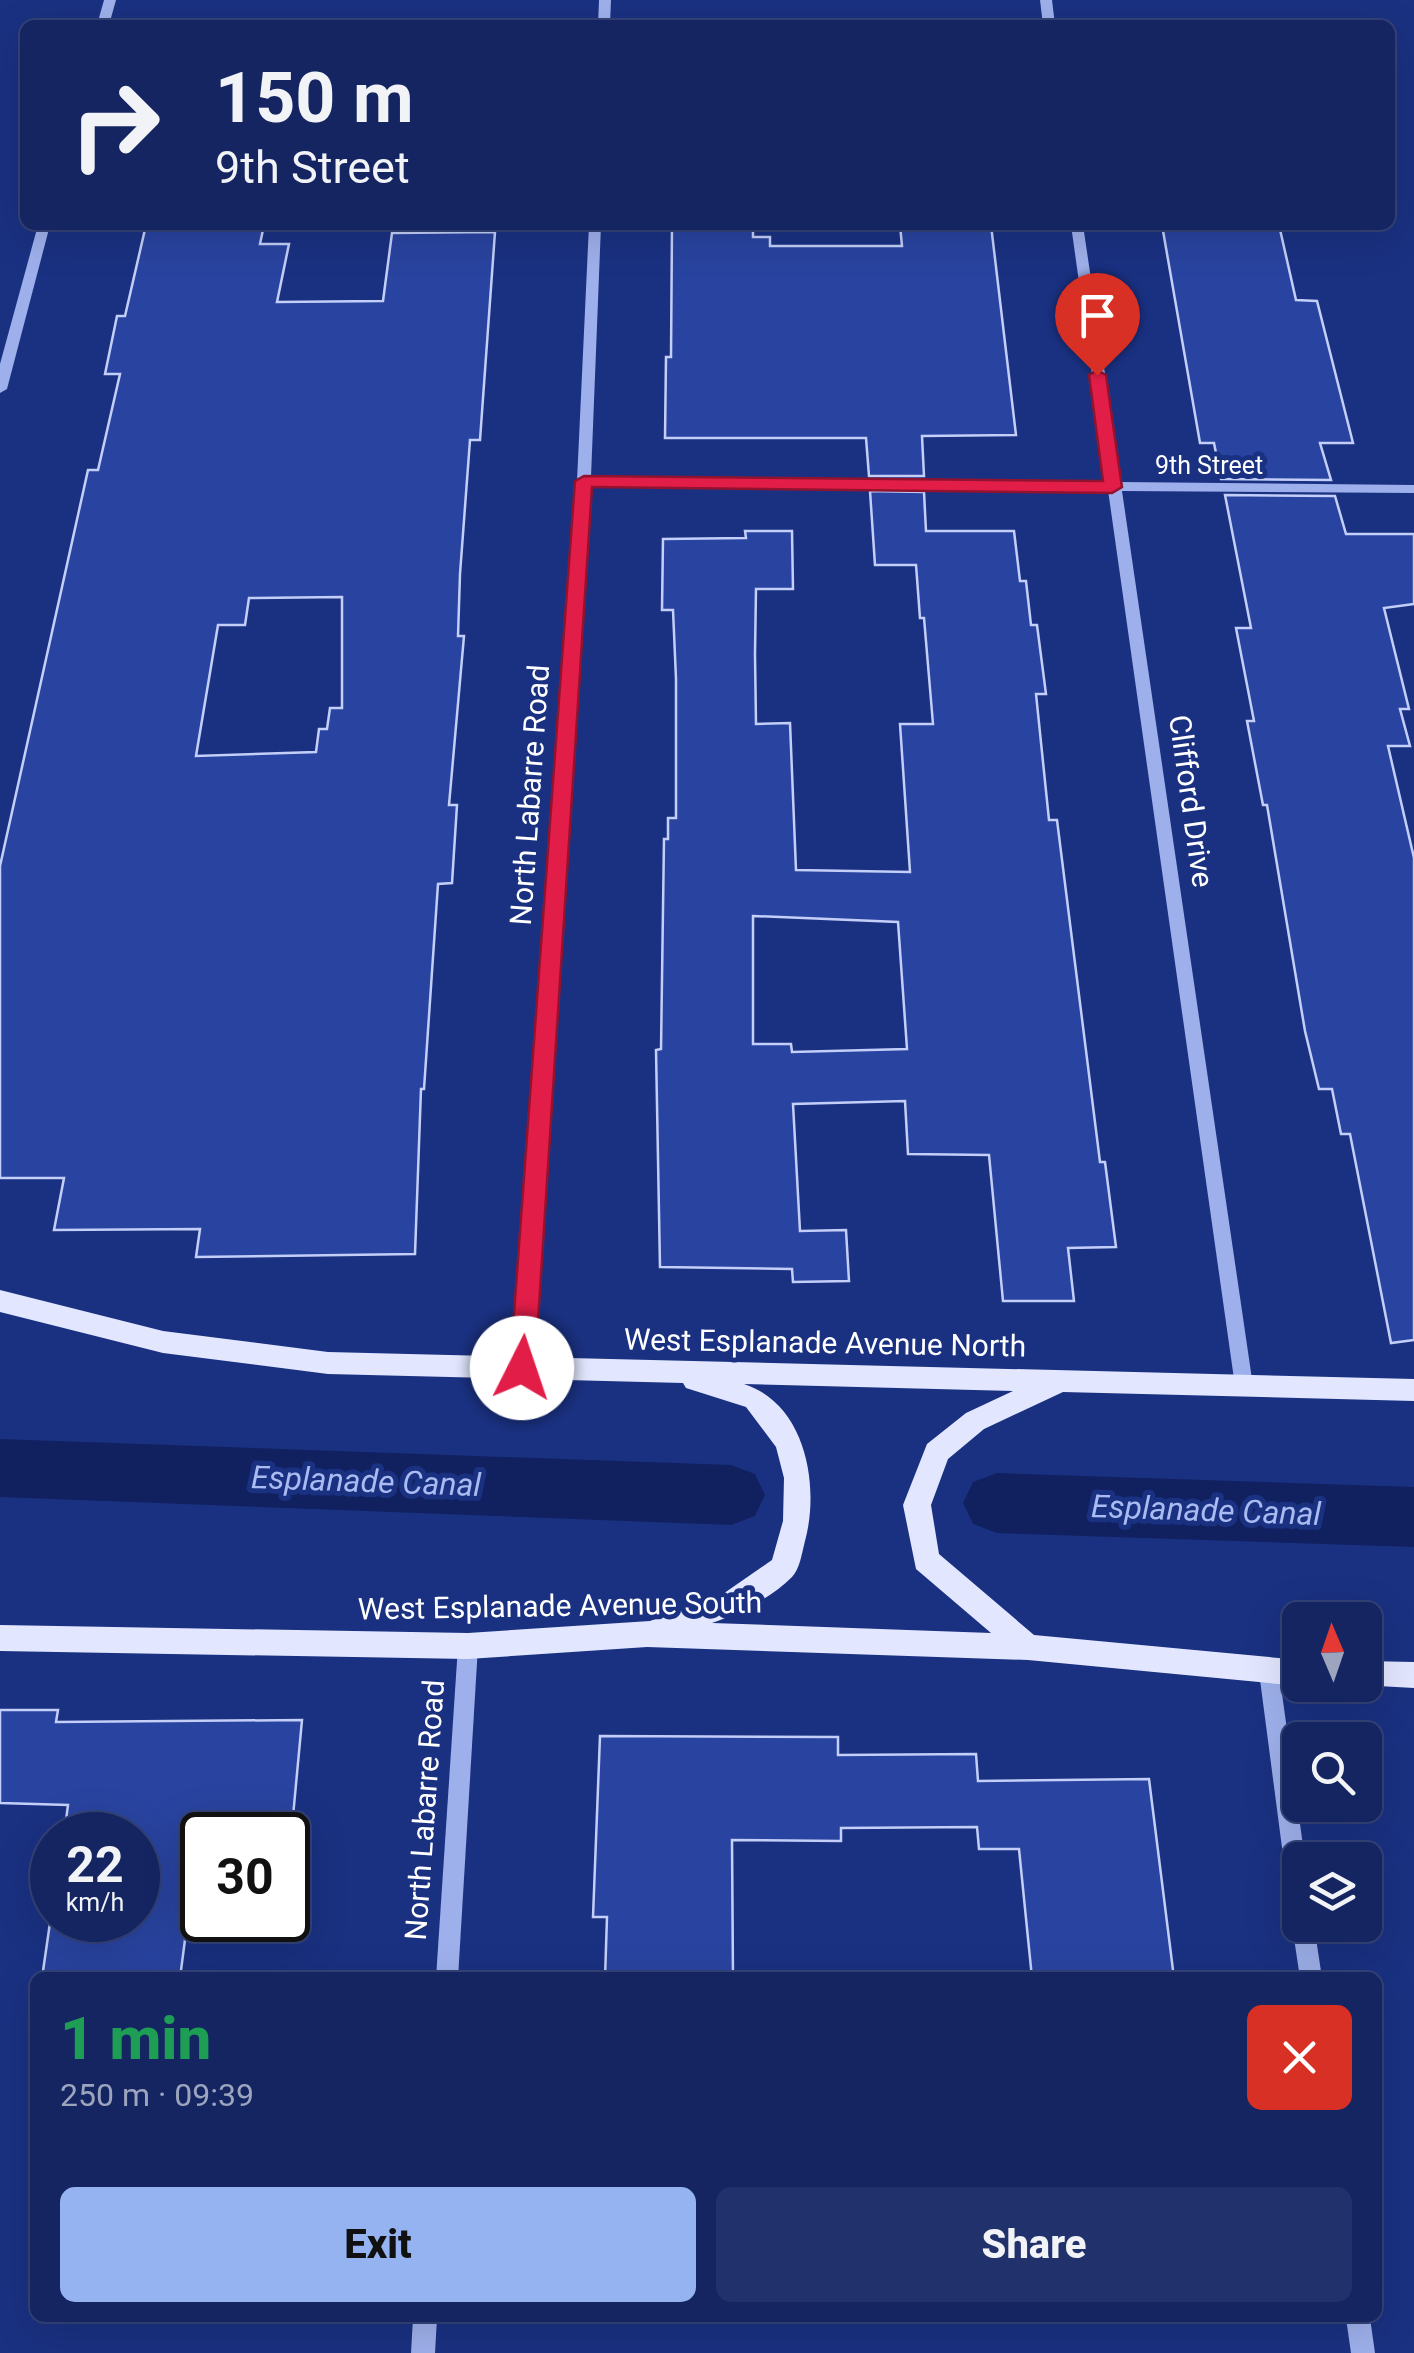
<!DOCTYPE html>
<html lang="en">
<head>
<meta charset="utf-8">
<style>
  :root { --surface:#142562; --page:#21316b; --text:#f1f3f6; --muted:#9da5be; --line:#334277; --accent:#95b2f1 }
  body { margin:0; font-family:Roboto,sans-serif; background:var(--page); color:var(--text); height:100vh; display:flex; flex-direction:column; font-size:38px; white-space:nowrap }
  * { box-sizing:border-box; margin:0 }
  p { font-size:32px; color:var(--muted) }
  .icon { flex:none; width:55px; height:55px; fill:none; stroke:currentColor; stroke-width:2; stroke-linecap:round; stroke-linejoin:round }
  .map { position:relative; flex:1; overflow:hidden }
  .panel { position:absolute; left:30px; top:1972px; width:1352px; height:350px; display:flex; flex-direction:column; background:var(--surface); border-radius:15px; box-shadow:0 10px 40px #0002,0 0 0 2px var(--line) }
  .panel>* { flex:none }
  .top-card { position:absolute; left:20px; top:20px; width:1375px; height:210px; border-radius:15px; box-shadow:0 10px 40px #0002,0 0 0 2px var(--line); background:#142562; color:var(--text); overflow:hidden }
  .needle { width:65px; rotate:358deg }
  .controls { position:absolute; left:1282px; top:1602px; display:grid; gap:20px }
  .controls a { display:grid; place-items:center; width:100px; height:100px; border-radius:15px; background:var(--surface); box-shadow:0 10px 40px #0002,0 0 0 2px var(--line); font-size:50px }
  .speed { position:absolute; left:30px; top:1812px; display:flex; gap:20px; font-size:50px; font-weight:700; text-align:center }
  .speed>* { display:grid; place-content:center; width:130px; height:130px; border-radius:50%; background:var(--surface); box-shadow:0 10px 40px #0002,0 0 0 2px var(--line); line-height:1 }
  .speed small { font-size:25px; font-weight:400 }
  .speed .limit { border:5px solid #111; border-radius:15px; background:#fff; color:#111 }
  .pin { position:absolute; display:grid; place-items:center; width:85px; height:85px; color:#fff; margin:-102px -42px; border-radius:50% 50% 50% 0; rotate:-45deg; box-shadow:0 0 10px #0007 }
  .pin .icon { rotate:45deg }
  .me { position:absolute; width:110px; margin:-55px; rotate:4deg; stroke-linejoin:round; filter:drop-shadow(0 0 8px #0008) }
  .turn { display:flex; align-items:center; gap:35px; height:210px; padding:0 30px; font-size:45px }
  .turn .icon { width:130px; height:130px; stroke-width:2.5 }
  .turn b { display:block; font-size:70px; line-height:85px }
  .round { display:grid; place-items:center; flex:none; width:105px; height:105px; border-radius:15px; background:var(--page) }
  .overview { display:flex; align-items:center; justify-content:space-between; height:170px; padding:0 30px }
  h1 { font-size:60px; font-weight:800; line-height:75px; color:#1e9e55 }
  .primary-button { display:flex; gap:20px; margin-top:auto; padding:20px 30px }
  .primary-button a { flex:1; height:115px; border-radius:15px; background:var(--accent); color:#111; font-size:40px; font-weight:800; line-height:115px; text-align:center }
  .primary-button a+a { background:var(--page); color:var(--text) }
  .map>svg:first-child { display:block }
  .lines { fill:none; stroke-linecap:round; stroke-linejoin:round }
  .canal { fill:#112160; fill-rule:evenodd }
  .building { fill:#2944a0; stroke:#c3cff8; stroke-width:2.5; fill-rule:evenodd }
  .minor { fill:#9eb0eb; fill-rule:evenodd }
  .major { fill:#e2e7ff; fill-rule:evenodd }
  .route { fill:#e11d48; stroke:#92132f; stroke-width:2.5 }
  .labels { text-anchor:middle; stroke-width:10; stroke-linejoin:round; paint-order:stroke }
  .far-street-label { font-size:25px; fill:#fff; stroke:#1a3182 }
  .street-label { font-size:30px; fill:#fff; stroke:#1a3182 }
  .water-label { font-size:32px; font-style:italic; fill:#aabbf2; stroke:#1a3182 }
</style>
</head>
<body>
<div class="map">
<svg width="1414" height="2353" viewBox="0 0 1414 2353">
  <rect width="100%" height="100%" fill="#1a3182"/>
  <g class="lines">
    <g class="canal">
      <polygon points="0,1439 731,1465 755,1474 765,1495 755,1516 731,1525 0,1497"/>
      <polygon points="997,1473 1414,1487 1414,1547 997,1533 973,1524 963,1503 973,1482"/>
    </g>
  </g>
  <g class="building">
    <path d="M146,225H264L260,244H289L277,302L383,301L392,233L495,232L480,440H470L460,574L458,636H464L449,805H457L452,883L438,884L424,1089H421L415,1254L196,1257L200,1229L54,1230L64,1178H0V866L88,470H98L120,374H105L117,316H125ZM342,597V708H330L327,729H319L316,752L196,756L218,625H245L249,598Z"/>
    <polygon points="672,225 753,225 753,237 770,237 770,246 902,246 900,225 991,225 1016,435 922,436 924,476 869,476 866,438 665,438 666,357 671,357"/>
    <polygon points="1162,225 1279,225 1296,300 1317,301 1353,443 1320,443 1331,480 1221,479 1214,443 1200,443"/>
    <path d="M870,491L924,492L926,531H1014L1020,581H1026L1031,625H1037L1046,694H1036L1049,820H1057L1100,1162H1105L1116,1247L1068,1248L1074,1301H1003L989,1155L908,1154L905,1101L793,1104L800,1231L846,1230L849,1281L793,1282L792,1269L660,1267L656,1050L661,1049L664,839H668V818H676V679L673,610H662L663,539L746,538L745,531H792L793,589H756L755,654L756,724L790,723L796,870L910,872L900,724H933L924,618H920L916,565H875ZM753,916L898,922L907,1049L792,1052L791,1044H753Z"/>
    <polygon points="1225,495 1335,496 1346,534 1414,534 1414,604 1384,608 1409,709 1400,709 1410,746 1388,746 1414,858 1414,1340 1391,1343 1350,1134 1341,1134 1332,1089 1319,1089 1305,1031 1267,805 1263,805 1247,721 1254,721 1236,628 1251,628"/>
    <polygon points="0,1710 58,1710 56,1722 302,1720 288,1870 288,1835 202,1835 202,1920 283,1920 282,1931 186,1932 180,1978 42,1978 52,1909 52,1920 138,1920 138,1835 64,1835 68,1805 0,1803"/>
    <polygon points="600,1736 838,1737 838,1755 976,1754 978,1781 1149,1779 1174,1978 1032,1978 1019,1849 979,1849 977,1827 841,1828 841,1841 732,1840 733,1978 605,1978 607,1917 593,1917"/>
  </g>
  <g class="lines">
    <g class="minor">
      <polygon points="104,0 116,0 109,25 97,25"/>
      <polygon points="599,0 611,0 610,25 598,25"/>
      <polygon points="1040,0 1052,0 1055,25 1043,25"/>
      <polygon points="38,225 50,225 7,389 0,393 0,364"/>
      <polygon points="589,225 601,225 591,477 1107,482 1071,225 1083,225 1121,482 1414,485 1414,493 1122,491 1253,1386 1251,1392 1244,1394 1237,1392 1235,1386 1108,490 591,485 532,1368 530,1373 523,1376 516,1373 514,1368 577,481"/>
      <polygon points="468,1637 475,1640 478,1646 458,1978 436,1978 458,1646 461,1640"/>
      <polygon points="1269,1663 1276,1666 1279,1672 1305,1860 1300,1860 1300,1911 1292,1908 1289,1901 1259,1672 1262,1666"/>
      <polygon points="1300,1916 1300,1925 1314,1925 1322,1978 1300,1978 1292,1925 1295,1918"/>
      <polygon points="413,2318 437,2318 435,2353 411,2353"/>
      <polygon points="1346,2318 1370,2318 1375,2353 1351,2353"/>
    </g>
    <g class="major">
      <path d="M0,1290L163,1331L328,1352L1414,1379V1401L1063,1392L984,1429L948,1459L931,1505L939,1554L1034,1635L1300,1660V1686L1028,1660L647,1647L468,1659L0,1651V1625L468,1633L650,1621L720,1596L772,1560L783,1521L784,1478L776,1447L746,1407L686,1388L683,1383L328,1374L163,1353L0,1312ZM744,1384L1013,1391L966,1413L927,1444L903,1505L916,1569L991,1633L712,1623C739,1614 771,1598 792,1577C800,1569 802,1552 805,1541C820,1486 806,1404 744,1384Z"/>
      <polygon points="1365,1661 1414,1662 1414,1688 1360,1685 1365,1685"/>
    </g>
  </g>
  <polygon class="route" points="1097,370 1106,375 1122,487 1112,493 592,487 535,1368 531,1375 514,1375 510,1368 575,481 584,476 1103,481 1089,375"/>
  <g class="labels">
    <g class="far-street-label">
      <text x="1209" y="474">9th Street</text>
    </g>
    <g class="street-label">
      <text transform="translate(530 795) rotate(-86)" y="10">North Labarre Road</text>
      <text transform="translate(1191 801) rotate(82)" y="10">Clifford Drive</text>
      <text transform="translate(825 1343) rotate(1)" y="10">West Esplanade Avenue North</text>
      <text transform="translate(560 1606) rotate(-1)" y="10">West Esplanade Avenue South</text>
      <text transform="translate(425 1810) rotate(-86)" y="10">North Labarre Road</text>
    </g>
    <g class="water-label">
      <text transform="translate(366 1481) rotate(2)" y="11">Esplanade Canal</text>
      <text transform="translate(1206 1510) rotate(2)" y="11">Esplanade Canal</text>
    </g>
  </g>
</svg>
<div class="controls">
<a><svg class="needle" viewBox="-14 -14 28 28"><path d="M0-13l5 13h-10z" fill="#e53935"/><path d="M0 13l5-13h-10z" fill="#9da5be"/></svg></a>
<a><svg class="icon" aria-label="search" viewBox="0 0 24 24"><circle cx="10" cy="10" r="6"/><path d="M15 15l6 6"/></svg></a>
<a><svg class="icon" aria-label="layers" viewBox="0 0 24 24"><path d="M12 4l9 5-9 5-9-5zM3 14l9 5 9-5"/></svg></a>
</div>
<div class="speed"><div>22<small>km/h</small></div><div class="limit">30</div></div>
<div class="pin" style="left:1097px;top:375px;background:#d93025"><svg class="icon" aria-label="arrive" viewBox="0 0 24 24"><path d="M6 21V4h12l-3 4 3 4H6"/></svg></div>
<svg class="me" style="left:522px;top:1368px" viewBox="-20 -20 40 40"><circle r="19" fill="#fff"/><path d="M0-13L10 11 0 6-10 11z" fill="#e11d48"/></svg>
<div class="top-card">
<div class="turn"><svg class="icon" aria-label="right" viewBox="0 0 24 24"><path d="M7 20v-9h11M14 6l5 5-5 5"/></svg><div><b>150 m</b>9th Street</div></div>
</div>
<section class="panel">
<div class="overview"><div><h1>1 min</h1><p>250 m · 09:39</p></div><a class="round" style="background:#d93025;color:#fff"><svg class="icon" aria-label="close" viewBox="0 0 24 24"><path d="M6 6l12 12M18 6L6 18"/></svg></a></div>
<div class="primary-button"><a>Exit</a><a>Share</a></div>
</section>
</div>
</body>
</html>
